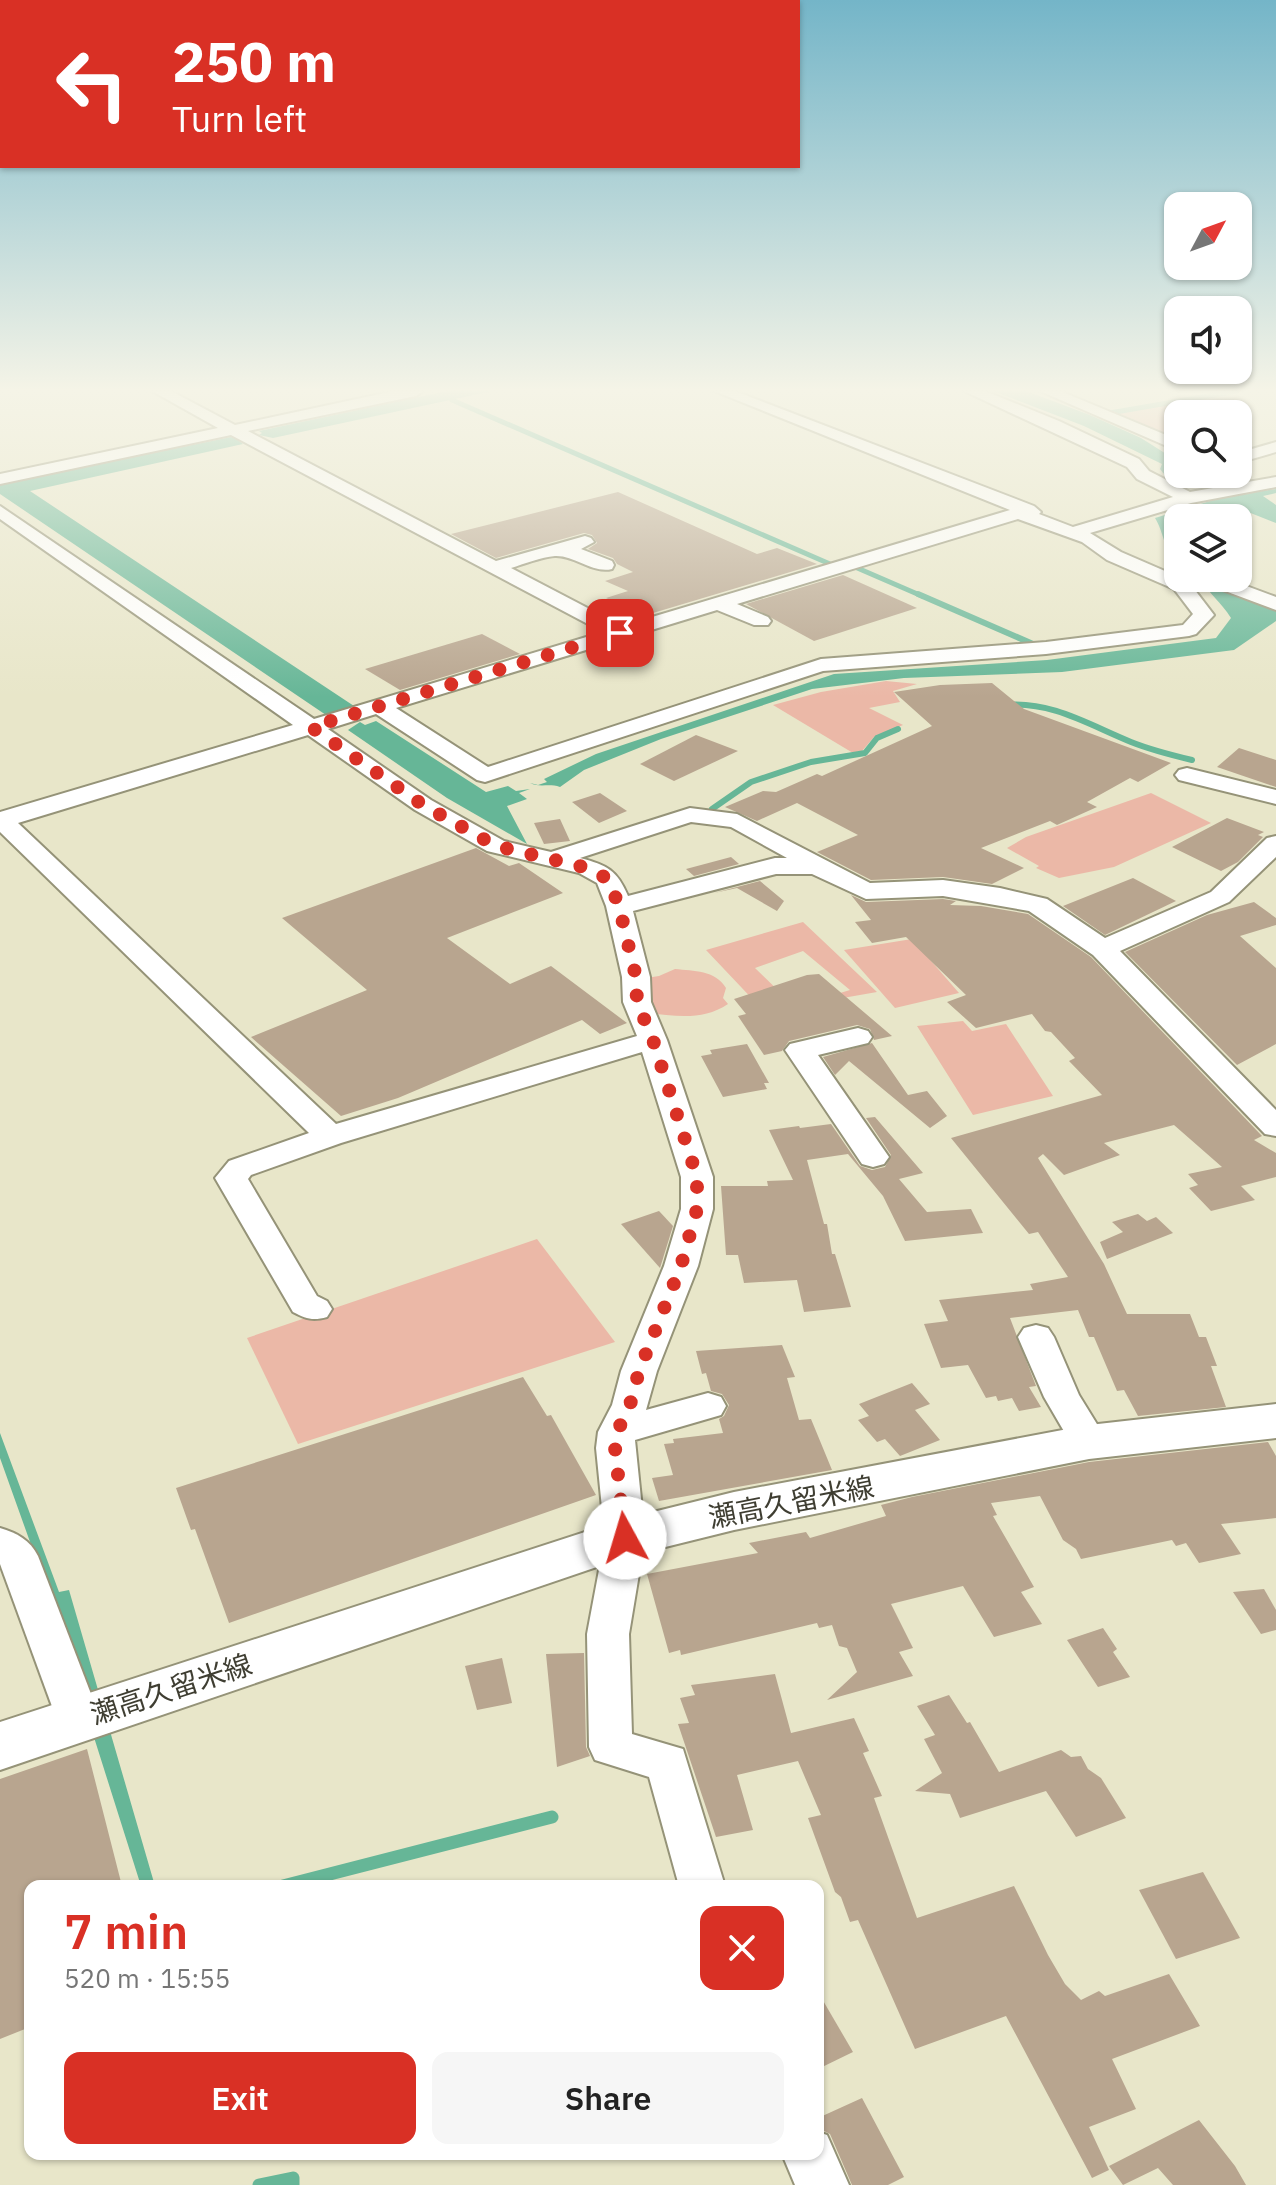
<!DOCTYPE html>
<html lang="en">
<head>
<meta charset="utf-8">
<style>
  :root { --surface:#fff; --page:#f6f6f6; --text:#222; --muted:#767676; --accent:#d93025 }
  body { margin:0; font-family:"IBM Plex Sans","Noto Sans JP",sans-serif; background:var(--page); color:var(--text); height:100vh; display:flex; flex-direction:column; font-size:30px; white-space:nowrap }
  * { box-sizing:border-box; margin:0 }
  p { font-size:26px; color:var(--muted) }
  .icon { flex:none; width:44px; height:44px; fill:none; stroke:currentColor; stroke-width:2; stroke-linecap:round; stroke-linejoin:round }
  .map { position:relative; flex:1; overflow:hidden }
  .sheet { position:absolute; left:24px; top:1880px; width:800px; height:280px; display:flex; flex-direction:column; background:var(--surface); border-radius:16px; box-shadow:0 2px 6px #0004 }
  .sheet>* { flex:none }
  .top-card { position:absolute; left:0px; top:0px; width:800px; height:168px; box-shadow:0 2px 6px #0004; background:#d93025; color:#fff; overflow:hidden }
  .needle { width:52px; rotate:49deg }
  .buttons { position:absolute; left:1164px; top:192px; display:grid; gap:16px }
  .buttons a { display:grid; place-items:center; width:88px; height:88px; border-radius:16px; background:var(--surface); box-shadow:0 2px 6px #0004; font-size:40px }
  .pin { position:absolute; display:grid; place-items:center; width:68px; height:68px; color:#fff; margin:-34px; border-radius:16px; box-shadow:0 4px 12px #0006 }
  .me { position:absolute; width:88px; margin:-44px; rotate:354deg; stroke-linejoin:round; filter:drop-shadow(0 0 6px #0008) }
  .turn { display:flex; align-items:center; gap:28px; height:168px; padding:0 40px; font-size:36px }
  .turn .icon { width:104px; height:104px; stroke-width:2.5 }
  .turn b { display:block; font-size:56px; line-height:68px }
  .round { display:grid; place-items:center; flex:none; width:84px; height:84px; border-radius:16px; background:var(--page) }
  .overview { display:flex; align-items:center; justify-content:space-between; height:136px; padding:0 40px }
  h1 { font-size:48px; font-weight:600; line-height:60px; color:var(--accent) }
  .button { display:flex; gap:16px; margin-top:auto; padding:16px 40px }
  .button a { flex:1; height:92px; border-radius:16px; background:var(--accent); color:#fff; font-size:32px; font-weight:600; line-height:92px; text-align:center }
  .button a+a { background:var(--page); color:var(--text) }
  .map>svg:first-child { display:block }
  .green { fill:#ebb8a7 }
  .water { fill:#66b697 }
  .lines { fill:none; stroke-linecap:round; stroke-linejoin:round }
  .stream-far2 { stroke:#66b697; stroke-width:5 }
  .stream-far1 { stroke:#66b697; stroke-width:6 }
  .stream { stroke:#66b697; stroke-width:13 }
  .building { fill:#b8a58f }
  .minor-casing { stroke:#959378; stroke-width:4 }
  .major-casing { stroke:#959378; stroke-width:4 }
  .minor { fill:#fff; fill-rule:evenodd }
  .major { fill:#fff; fill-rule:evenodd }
  .route { stroke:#d93025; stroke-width:14; stroke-dasharray:0 25.2 }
  .labels { text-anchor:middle; stroke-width:6; stroke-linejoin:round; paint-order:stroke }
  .near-street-label { font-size:28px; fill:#3f3e32; stroke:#fff }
</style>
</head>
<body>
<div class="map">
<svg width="1276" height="2185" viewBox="0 0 1276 2185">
  <rect width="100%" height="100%" fill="#e8e6c9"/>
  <g class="green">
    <polygon points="1170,404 1194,414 1178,414 1178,429 1157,434 1112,414"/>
    <polygon points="886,681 917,684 893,691 900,702 869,708 903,725 874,737 862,751 853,753 773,705 821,692"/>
    <polygon points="1151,793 1211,823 1114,867 1059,878 1036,868 1039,866 1007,848 1026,837"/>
    <polygon points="803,922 877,992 797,1006 850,990 803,951 755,968 794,1006 759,1006 706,950"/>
    <polygon points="912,939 959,993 895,1008 844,950"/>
    <path d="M675,969C694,971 715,970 726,988L723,998L728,1004C703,1021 676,1016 647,1013L640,979L659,976Z"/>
    <polygon points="963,1021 972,1031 1006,1024 1053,1096 973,1115 917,1026"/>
    <polygon points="537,1239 615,1342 298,1444 247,1338"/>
  </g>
  <g class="water">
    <polygon points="447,391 492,391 273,438 259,435 262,433 259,431"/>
    <path d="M993,391H1026L1090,415L1141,438L1171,457H1178V474H1220L1214,487L1230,496L1276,489V493L1263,496L1276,505V523L1238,508L1227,512L1240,519L1241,521L1238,518H1178V561C1163,550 1164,532 1155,518L1223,497C1200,482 1174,490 1160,469L1162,464L1084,426Z"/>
    <polygon points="231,437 243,440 239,441 243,444 30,491 354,706 339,713 326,715 0,494 0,484"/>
    <path d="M1200,578H1228L1244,599L1276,610V621L1234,650L1062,672L904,678L812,689L661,739L584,770L560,787C549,783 540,788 530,783L538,785L547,782L544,779L596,754L834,674L1047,660L1216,638L1231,618C1221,602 1209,594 1200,578Z"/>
    <polygon points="376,721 486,792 508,786 516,791 530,789 519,793 527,799 507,806 527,844 447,798 348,730 360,722 365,725"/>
    <polygon points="0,1433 59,1592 69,1590 155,1886 141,1886 49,1595 0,1458"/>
  </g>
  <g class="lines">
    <g class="stream-far2">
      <polyline points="452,400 830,564"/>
      <polyline points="1104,414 1237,391"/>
      <polyline points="855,567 922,596"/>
    </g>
    <g class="stream-far1">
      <polyline points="918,594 1033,644"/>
      <path d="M1005,705C1052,701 1089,725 1131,742C1151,750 1171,755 1192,760"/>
      <polyline points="712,809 751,782 811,762 865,753 877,738 898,729"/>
    </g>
    <g class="stream">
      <polyline points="283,1886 552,1817"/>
      <polyline points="259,2185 293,2178 293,2185"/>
    </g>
  </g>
  <g class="building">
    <polygon points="618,492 757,554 777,548 817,564 643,616 606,598 628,591 605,581 633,572 617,564 613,558 588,549 597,543 592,535 584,533 496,558 451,534"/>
    <polygon points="843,575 917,608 814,641 746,604"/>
    <polygon points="482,634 520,654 400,690 365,669"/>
    <polygon points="992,683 1024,709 1171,763 1138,782 1130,778 1087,802 1097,807 1057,825 1050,821 981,848 1024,868 992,884 943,877 871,880 817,852 858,835 797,803 757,821 725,807 763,791 776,792 817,774 822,776 932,726 894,692 940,685"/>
    <polygon points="696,735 738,751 674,781 640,764"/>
    <polygon points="1239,748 1276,760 1276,787 1217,767"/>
    <polygon points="600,793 627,811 599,823 572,802"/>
    <polygon points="1227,818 1264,832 1258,835 1263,837 1238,862 1221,871 1172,847"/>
    <polygon points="560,819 570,841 544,844 534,823"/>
    <polygon points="476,848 509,866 519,863 563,893 447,938 510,984 551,966 627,1023 600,1034 582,1020 398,1098 341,1116 251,1037 367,990 282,918"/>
    <polygon points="731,857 739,864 694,876 686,869"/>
    <polygon points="1133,878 1176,901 1105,935 1063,906"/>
    <polygon points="760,881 784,901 777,911 737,888 714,893"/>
    <polygon points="851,895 866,902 943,899 956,901 950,905 981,906 1028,914 1091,957 1262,1136 1254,1140 1276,1153 1276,1177 1241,1186 1255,1200 1211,1211 1189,1188 1198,1185 1188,1174 1222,1167 1174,1125 1104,1143 1120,1155 1064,1175 1043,1154 1038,1158 1104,1264 1127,1314 1190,1314 1199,1337 1206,1337 1217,1366 1211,1366 1226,1407 1138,1416 1124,1390 1117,1391 1094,1337 1089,1337 1078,1310 1010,1318 1036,1386 1029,1387 1041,1407 1019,1411 1012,1398 998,1401 996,1396 986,1398 968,1365 941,1368 924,1324 948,1321 939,1300 1033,1290 1030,1284 1068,1277 1038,1232 1029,1234 951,1138 1102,1095 1069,1061 1075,1058 1051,1032 1045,1031 1032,1014 976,1028 947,1002 966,995 906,937 872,943 855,922 871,920"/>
    <polygon points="1254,902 1276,918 1276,925 1240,936 1276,968 1276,1044 1237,1065 1125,952 1207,915"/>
    <polygon points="819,974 892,1036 874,1040 870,1029 857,1025 789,1041 782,1051 764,1055 738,1016 746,1014 734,999 807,975"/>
    <polygon points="872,1043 908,1095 927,1091 947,1116 930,1128 849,1061 835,1075 823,1057"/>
    <polygon points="747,1044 769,1083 764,1083 767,1089 723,1097 701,1056 712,1054 710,1050"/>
    <polygon points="875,1117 923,1173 899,1179 927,1212 971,1209 983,1233 905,1241 883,1196 848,1154 807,1160 824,1224 827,1224 832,1254 835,1254 851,1307 804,1312 797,1280 744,1283 738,1255 726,1255 721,1186 768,1186 767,1181 793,1180 769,1130 799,1126 800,1128 831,1124 860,1166 872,1170 885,1167 891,1155 866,1118"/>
    <polygon points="659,1211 673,1226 660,1268 621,1224"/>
    <polygon points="1138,1214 1147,1221 1156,1217 1173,1233 1107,1259 1100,1242 1123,1232 1112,1222"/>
    <polygon points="782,1345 795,1377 787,1378 799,1420 811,1419 832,1470 659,1501 652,1478 673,1475 664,1444 674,1443 673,1439 723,1433 719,1419 724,1416 729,1405 722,1394 711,1391 706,1373 702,1374 696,1351"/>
    <polygon points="523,1377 547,1416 551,1415 596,1495 229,1623 195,1529 191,1530 176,1488"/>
    <polygon points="912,1383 930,1404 915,1410 940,1440 900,1456 885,1439 877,1442 858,1420 869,1416 859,1404"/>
    <polygon points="1268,1442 1276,1456 1276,1518 1221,1524 1241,1554 1199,1563 1186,1543 1176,1546 1172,1540 1081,1559 1076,1549 1063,1540 1040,1496 991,1503 997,1515 993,1516 1034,1587 1021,1592 1042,1624 994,1637 963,1586 891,1604 913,1648 899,1652 913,1676 827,1700 857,1672 847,1648 839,1646 832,1625 819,1628 817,1623 681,1655 680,1650 669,1653 647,1574 758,1553 749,1543 806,1532 810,1538 886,1516 881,1505 912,1497 1089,1462"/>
    <polygon points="1264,1589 1276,1610 1276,1630 1261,1634 1233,1592"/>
    <polygon points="1103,1628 1117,1649 1113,1652 1130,1677 1098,1687 1067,1640"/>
    <polygon points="584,1653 586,1747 590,1756 557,1767 546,1654"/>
    <polygon points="502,1658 512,1703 477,1710 465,1666"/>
    <polygon points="775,1674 791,1733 854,1718 869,1751 863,1753 882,1796 874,1798 917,1918 1014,1886 1048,1955 1065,1984 1081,2000 1099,1991 1105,1996 1169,1974 1200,2026 1112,2059 1136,2109 1089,2127 1109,2170 1092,2178 1006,2016 915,2049 858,1920 850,1922 841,1897 835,1892 808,1818 821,1815 798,1761 737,1775 753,1830 716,1837 678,1724 689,1723 680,1698 695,1695 691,1685"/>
    <polygon points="949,1695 967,1723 970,1722 999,1772 1061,1750 1071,1757 1081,1756 1088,1769 1101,1778 1126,1818 1076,1837 1046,1791 960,1818 950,1794 915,1791 942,1773 924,1739 935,1735 917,1706"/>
    <polygon points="87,1749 122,1886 30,1886 30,2027 0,2039 0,1779"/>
    <polygon points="1203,1872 1240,1938 1176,1959 1139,1890"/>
    <polygon points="818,1992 853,2052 818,2069"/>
    <polygon points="862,2098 904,2177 888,2185 852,2185 830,2134 822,2130 818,2122 818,2118"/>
    <polygon points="1199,2120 1235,2166 1246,2185 1173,2185 1158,2168 1123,2185 1109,2166"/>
  </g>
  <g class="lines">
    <defs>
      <g id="minor">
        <path d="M152,391H171L235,425L394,391H423L416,396L248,431L496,561L585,536L591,538L594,542L581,549L612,561L614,565L612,569C593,574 575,555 555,556C541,557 524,564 511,568L622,626L1010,510L714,391H735L1034,506L1041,512L1039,514L1073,527L1173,497L1137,479L1127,467L964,391H985L1059,421L1139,459L1149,471L1190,492L1276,477V487L1191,503L1090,533L1121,552L1188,581L1214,615L1196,634L1189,636L1046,654L823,671L485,782L477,780L376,714L328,729L431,800L504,841L551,852L690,808L737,814L870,883L943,880L1000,888L1047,899L1105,938L1211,892L1267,838L1276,836V857L1229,902L1120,951L1276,1110V1136L1265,1134L1093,955L1029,911L943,896L866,899L812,874H776L633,911L650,977L651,1002L667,1040L713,1177V1209L698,1266L657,1371L646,1410L708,1393L721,1397L726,1406L721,1415L635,1440L645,1538L629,1634L632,1734L683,1749L725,1886H679L649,1777L595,1760L589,1747L587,1634L605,1538L596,1448L598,1432L612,1405L621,1371L664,1266L681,1209V1177L642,1052L341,1143L251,1175L248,1179L317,1296L327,1301L332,1309L327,1317C313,1321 306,1319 293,1312L215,1178L229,1161L309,1133L0,832V812L293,725L0,519V506L314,719L603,632L231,435L0,484V474L218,428ZM1018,519L1082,542L1107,560L1174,589L1193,614L1183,625L1046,642L821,659L488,767L396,708L717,610L754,625H768L771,621L768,617L737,604ZM308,735L415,810L487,851L579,873L597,883L606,906L622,977L623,1002L637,1036L336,1124L18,823ZM691,822L731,827L787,858H775L628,896C617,870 607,865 580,858Z"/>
        <polygon points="1040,391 1060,391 1178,440 1178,451"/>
        <polygon points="1276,442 1276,452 1238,463 1238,453"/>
        <polygon points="1198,578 1225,578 1276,597 1276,610 1201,582"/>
        <polygon points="1187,768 1276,790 1276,804 1179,780 1175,775 1179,770"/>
        <polygon points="858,1028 868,1031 872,1037 868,1043 818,1055 889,1157 884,1164 873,1167 862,1164 785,1050 790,1044"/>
        <polygon points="1036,1325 1048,1328 1054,1337 1079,1395 1108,1442 1102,1452 1089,1456 1076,1452 1044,1397 1018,1337 1024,1328"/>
        <path d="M0,1528C17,1533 30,1540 38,1556L101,1720L94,1733L79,1738L64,1733L57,1720L0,1564Z"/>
        <polygon points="818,2132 827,2135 849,2185 795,2185 782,2154 818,2154"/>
      </g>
      <polygon id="major" points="1276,1404 1276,1438 1089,1459 734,1530 629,1556 0,1770 0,1722 625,1519 734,1492 1089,1425"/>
    </defs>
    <use href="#minor" class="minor-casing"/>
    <use href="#major" class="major-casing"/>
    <use href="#minor" class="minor"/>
    <use href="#major" class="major"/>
  </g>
  <linearGradient id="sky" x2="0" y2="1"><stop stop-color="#74b5c8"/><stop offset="0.56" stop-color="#f5f4e7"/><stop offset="1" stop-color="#f5f4e7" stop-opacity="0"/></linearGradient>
  <rect width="1276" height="697" fill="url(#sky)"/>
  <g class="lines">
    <polyline class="route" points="620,633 311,727 423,805 496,846 588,868 608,879 619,906 636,977 637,1002 653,1040 697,1177 697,1209 681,1266 639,1371 630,1405 617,1432 615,1448 625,1538"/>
  </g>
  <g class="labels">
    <g class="near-street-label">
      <text transform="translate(791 1502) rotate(-11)" y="10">瀬高久留米線</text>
      <text transform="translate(171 1689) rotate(-18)" y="10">瀬高久留米線</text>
    </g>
  </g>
</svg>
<div class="buttons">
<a><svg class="needle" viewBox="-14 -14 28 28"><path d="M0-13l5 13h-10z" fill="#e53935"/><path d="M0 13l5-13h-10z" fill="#767676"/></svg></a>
<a><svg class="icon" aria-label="sound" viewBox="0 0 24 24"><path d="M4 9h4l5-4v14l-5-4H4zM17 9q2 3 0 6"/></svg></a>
<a><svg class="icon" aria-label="search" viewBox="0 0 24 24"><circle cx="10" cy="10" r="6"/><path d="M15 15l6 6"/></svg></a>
<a><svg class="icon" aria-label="layers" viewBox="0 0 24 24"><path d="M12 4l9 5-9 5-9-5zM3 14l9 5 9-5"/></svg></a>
</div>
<div class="pin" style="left:620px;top:633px;background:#d93025"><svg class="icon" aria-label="arrive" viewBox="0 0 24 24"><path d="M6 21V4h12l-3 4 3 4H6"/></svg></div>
<svg class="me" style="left:625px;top:1538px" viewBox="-20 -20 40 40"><circle r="19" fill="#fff"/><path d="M0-13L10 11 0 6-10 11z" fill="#d93025"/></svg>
<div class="top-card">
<div class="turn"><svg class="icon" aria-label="left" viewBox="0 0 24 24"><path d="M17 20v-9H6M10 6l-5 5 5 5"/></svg><div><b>250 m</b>Turn left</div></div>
</div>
<section class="sheet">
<div class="overview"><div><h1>7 min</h1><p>520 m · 15:55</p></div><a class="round" style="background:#d93025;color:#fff"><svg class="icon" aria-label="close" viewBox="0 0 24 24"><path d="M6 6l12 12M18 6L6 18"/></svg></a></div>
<div class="button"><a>Exit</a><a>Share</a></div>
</section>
</div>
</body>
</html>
